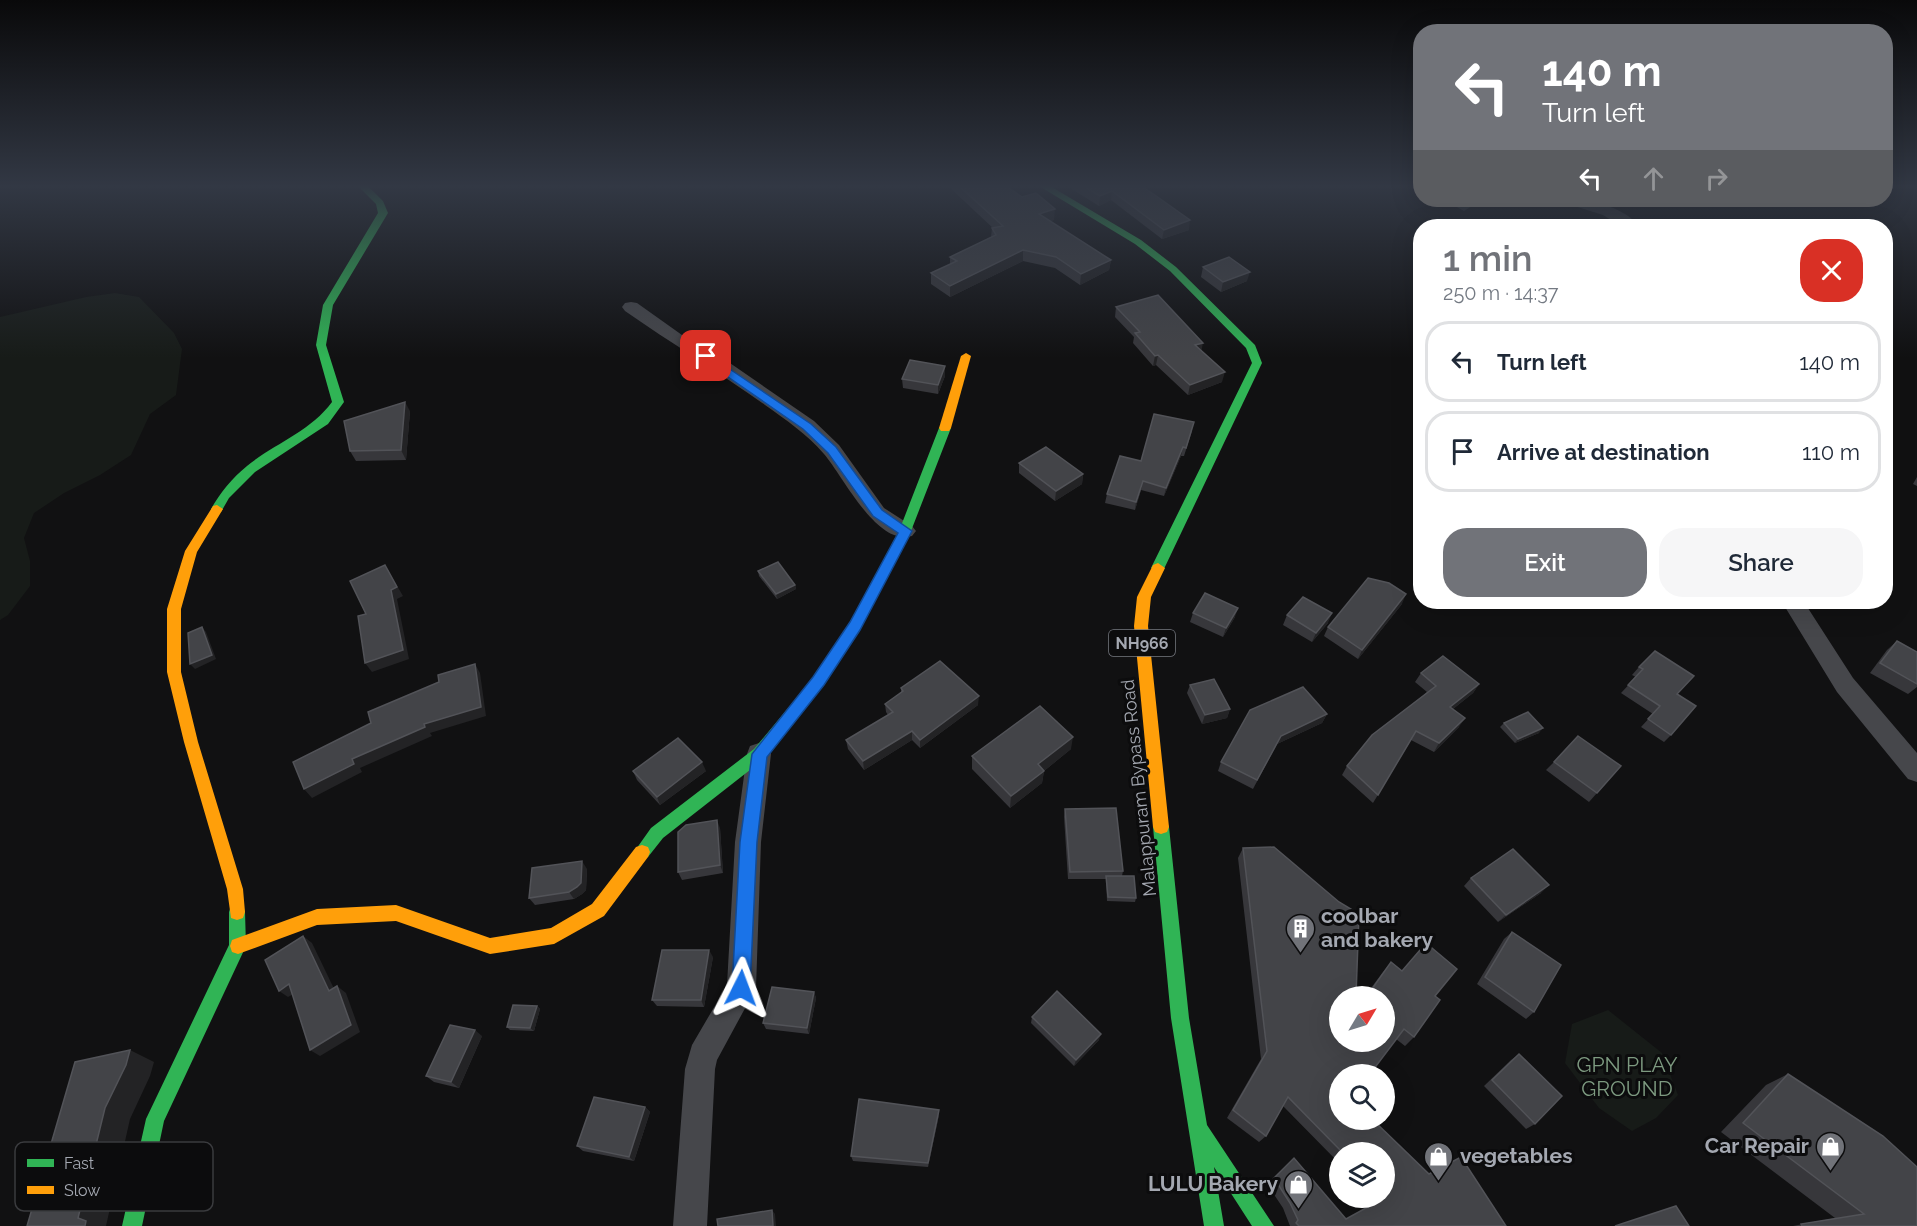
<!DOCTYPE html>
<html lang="en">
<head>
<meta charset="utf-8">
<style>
  :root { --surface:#fff; --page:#f6f6f7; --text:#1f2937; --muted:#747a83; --line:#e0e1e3; --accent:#717379 }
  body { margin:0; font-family:Raleway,sans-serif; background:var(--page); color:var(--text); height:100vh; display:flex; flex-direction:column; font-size:22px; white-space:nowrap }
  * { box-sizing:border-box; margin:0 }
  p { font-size:20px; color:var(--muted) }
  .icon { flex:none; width:33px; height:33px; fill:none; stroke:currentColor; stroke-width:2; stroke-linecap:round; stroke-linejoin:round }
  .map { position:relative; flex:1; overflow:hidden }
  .side { position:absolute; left:1413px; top:219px; width:480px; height:390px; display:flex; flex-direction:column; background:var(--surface); border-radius:24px; box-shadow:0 6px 24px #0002 }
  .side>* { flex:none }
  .top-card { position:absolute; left:1413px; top:24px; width:480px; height:183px; border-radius:24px; box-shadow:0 6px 24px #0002; background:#717379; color:#fff; overflow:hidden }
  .needle { width:39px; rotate:52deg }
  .controls { position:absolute; left:1329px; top:986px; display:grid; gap:12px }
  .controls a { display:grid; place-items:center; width:66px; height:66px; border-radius:50%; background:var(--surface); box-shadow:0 6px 24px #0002; font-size:30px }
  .pin { position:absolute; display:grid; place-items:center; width:51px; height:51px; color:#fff; margin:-26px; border-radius:12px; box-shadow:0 3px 9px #0006 }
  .me { position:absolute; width:66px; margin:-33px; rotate:3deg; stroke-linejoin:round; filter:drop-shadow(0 0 4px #0008) }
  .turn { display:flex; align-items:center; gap:21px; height:126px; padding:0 30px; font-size:27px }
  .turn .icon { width:78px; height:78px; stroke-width:2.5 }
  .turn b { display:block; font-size:42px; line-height:51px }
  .lanes { display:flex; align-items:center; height:57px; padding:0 30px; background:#0003; justify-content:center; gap:30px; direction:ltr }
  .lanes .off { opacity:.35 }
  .round { display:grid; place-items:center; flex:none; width:63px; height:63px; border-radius:24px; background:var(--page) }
  .headline { display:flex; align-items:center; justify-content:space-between; height:102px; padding:0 30px }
  h1 { font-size:36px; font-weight:600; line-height:45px; color:var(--accent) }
  .primary-button { display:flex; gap:12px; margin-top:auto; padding:12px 30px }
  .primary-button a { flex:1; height:69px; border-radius:24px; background:var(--accent); color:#fff; font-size:24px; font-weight:600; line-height:69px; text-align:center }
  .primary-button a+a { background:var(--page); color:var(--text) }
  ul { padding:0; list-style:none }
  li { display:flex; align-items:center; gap:18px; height:81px; margin:0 12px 9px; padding:0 18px; border:3px solid var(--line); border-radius:24px }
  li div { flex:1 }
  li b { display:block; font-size:22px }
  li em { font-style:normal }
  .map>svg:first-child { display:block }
  .green { fill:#171b18 }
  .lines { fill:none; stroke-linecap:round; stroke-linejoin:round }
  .street { fill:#46474b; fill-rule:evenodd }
  .fast { fill:#30b455; fill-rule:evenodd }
  .slow { fill:#ff9f0a; fill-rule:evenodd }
  .wall { fill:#37373b }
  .shaded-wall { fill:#232325 }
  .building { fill:#434448; stroke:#525358; stroke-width:1.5 }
  .route { fill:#1a73e8; stroke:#114b97; stroke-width:1.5 }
  .labels { text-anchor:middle; stroke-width:6; stroke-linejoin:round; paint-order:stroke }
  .shield { fill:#0c0c0d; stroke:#767980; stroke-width:1.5 }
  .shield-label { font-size:16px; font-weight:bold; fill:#a4a8b1 }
  .street-label { font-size:18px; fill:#a4a8b1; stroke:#0c0c0d }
  .near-poi-label { font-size:21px; font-weight:bold; fill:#a4a8b1; stroke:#0c0c0d; text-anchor:start }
  .near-park-label { font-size:21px; fill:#7d9a80; stroke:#0c0c0d }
  .key { fill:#0c0c0d; stroke:#3a3b3e; stroke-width:1.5 }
  .key-label { font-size:16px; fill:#a4a8b1 }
</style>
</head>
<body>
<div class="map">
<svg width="1917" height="1226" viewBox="0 0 1917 1226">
  <rect width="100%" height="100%" fill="#111112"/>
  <g class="green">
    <polygon points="115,293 139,297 174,333 182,349 176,395 150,414 131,455 100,475 64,493 34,513 24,538 30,561 30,586 8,615 0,620 0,317 86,297"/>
    <polygon points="1608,1010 1662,1053 1678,1095 1656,1118 1632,1131 1599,1108 1565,1063 1572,1024"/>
  </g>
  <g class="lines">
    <g class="street">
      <polygon points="1444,200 1463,200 1472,206 1464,211"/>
      <path d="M1506,200H1547C1539,208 1518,206 1508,203Z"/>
      <path d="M1562,200C1586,197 1623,206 1639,226H1621L1603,215L1565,203Z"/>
      <path d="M631,302L637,303L682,335L727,361L814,421L839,445L884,508L912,526L916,531L912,536C877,547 843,476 824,454C807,434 786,420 765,405C719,372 671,343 625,311L622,307L625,303Z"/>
      <polygon points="1782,602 1804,602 1853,678 1917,753 1917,782 1908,779 1837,692"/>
      <polygon points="759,743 768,746 771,754 761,842 756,988 717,1060 715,1069 707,1226 673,1226 685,1069 692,1045 727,985 735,842 747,754 750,746"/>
    </g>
    <g class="fast">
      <path d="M358,186H368L383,201L388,213L333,305L326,345L344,402L328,424L255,472L229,498L221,512H213L211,509C220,493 232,478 247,466C275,443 310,432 332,402L316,345L323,305L378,213L376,204Z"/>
      <polygon points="1039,186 1050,186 1141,240 1176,267 1255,345 1262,363 1163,571 1158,573 1151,568 1252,363 1246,348 1170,271 1135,244"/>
      <polygon points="945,424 951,428 911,531 860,630 824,685 764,759 663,838 648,857 642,859 636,857 634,852 651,828 754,749 814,677 850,622 899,531 939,428"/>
      <polygon points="1161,820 1167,822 1169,827 1189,1018 1207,1125 1274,1226 1252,1226 1214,1167 1224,1226 1204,1226 1171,1018 1153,827 1155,822"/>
      <polygon points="237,904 243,906 245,912 246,946 164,1121 142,1226 122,1226 146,1119 229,945 229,912 231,906"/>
    </g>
    <g class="slow">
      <polygon points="966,353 971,356 951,428 949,431 941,431 939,428 961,356"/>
      <polygon points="217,505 223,509 197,552 181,609 181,672 198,742 243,889 245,912 243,918 237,920 231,918 227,889 184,742 167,672 167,609 185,551 213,506"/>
      <polygon points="1158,563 1165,568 1151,597 1148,626 1169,827 1167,832 1161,834 1155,832 1153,827 1134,626 1137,597 1153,565"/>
      <polygon points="642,845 648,847 650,852 648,857 604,916 554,944 490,954 396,921 317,925 238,954 232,952 230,946 232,940 317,909 396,905 490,938 551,928 592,904 636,847"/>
    </g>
  </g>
  <g class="wall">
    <polygon points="948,186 1006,186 1054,220 1050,221 1111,260 1109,270 1080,285 1055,268 1023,261 950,297 931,284 931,273 950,264 950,257 991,237 992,228 993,228"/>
    <polygon points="1067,186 1141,186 1189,230 1162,239 1111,200 1099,206"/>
    <polygon points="1203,267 1247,281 1221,292 1201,277"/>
    <polygon points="1116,307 1201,351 1222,382 1188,395 1156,365 1153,366 1133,343 1134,337 1115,317"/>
    <polygon points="945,366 945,376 938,394 903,388 902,379"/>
    <polygon points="410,411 406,460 356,461 350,451"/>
    <polygon points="1192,431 1184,456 1181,456 1164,496 1141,490 1135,510 1105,503 1107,494 1141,461"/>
    <polygon points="1019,463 1083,474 1082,484 1055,501 1019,473"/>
    <polygon points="1917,477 1917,486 1913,484"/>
    <polygon points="758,571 795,585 796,589 777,599 759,576"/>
    <polygon points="1402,604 1358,659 1324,636 1328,627"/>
    <polygon points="1193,613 1235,617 1223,637 1190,622"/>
    <polygon points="1287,615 1328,623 1312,642 1283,625"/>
    <polygon points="1897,641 1917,652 1917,687 1908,694 1870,673 1887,650"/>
    <polygon points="1639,667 1677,694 1671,735 1664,742 1641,727 1653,714 1621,693 1636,677 1632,675"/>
    <polygon points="1421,673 1479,684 1473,693 1453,709 1459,727 1434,752 1411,740 1373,803 1342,775 1347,766 1427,692 1415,682"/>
    <polygon points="1190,685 1230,709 1227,718 1202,724 1187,693"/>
    <polygon points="901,688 978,705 920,748 912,740 864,770 848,749 846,740 888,715 886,712 885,704 901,693"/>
    <polygon points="1327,714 1322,723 1277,744 1253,789 1218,771 1221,762"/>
    <polygon points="1504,723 1539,733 1515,743 1500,727"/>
    <polygon points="1071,749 1044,771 1042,783 1010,808 972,769 972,756"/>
    <polygon points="1554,762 1597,793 1589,802 1546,770"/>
    <polygon points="633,771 706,771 660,805 637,780"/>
    <polygon points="1065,809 1123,871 1122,876 1136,898 1135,902 1107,901 1106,879 1068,879 1064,817"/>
    <polygon points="720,828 723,873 682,880 678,872"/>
    <polygon points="1243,848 1340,1041 1384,996 1365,996 1383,972 1391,962 1435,996 1414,1037 1405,1046 1396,1039 1340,1074 1340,1119 1429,1174 1506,1226 1290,1226 1283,1208 1267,1184 1294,1158 1346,1219 1377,1202 1371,1197 1384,1197 1384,1152 1340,1152 1340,1164 1283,1106 1266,1136 1259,1142 1227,1118 1261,1059 1238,858"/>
    <polygon points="587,869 586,890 582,894 574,899 535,905 529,898"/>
    <polygon points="1471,878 1541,893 1498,922 1464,886"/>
    <polygon points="1512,932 1534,1012 1526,1019 1477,984 1504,939"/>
    <polygon points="713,957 704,1007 657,1006 652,1000"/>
    <polygon points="814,992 816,998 809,1034 766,1029 763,1023"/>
    <polygon points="537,1006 540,1009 534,1031 510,1030 507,1027"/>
    <polygon points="1032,1017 1099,1040 1074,1066 1031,1023"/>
    <polygon points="482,1036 459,1088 434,1082 426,1076"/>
    <polygon points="1519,1054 1535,1124 1526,1129 1484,1086 1511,1060"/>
    <polygon points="1788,1074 1917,1226 1793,1226 1835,1218 1721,1132 1766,1085"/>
    <polygon points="645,1107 650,1112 634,1161 583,1151 577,1146"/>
    <polygon points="939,1115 928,1167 853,1161 851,1156"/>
  </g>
  <g class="shaded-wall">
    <polygon points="1112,191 1111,200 1099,206 1100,196"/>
    <polygon points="1055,209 1054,220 1039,224 1039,214"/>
    <polygon points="1190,220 1189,230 1162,239 1164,230"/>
    <polygon points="1023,250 1023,261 950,297 950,286"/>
    <polygon points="1111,260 1109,270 1080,285 1081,274"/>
    <polygon points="1250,272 1247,281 1221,292 1223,282"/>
    <polygon points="1203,343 1201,353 1195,345"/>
    <polygon points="1158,355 1156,365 1153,366 1155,356"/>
    <polygon points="945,366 945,376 938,394 938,385"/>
    <polygon points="1225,372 1222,382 1188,395 1190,385"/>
    <polygon points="405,402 410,411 406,460 401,450"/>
    <polygon points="1183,447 1181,456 1164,496 1166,488"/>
    <polygon points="1083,474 1082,484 1055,501 1056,491"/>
    <polygon points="1143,481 1141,490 1135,510 1136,502"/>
    <polygon points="385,565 403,596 397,599 409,659 372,672 365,663"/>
    <polygon points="795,585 796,589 777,599 776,594"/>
    <polygon points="1406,594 1402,604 1358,659 1362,650"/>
    <polygon points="1238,608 1235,617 1223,637 1226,628"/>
    <polygon points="1332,613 1328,623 1312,642 1316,633"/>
    <polygon points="202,627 206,632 216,659 195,669 190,664"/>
    <polygon points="475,664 480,673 486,716 430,733 432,736 360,768 362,772 312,798 304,789 352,759 424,724"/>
    <polygon points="1479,684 1473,693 1444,716 1450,707"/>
    <polygon points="979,696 978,705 920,748 920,740"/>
    <polygon points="1230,709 1227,718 1202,724 1205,715"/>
    <polygon points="1327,714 1322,723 1277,744 1253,789 1281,736"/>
    <polygon points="1465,718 1459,727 1434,752 1439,743"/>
    <polygon points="1543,728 1539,733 1515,743 1518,739"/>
    <polygon points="912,731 912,740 864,770 863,761"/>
    <polygon points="1073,737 1071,749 1044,771 1042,783 1010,808 1011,796 1038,764"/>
    <polygon points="702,762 706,771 660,805 657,797"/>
    <polygon points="717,820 720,828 723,873 720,865"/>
    <polygon points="582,861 587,869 586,890 582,894 574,899 569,892"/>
    <polygon points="1549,885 1541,893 1498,922 1506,915"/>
    <polygon points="303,936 312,943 338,997 329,991"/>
    <polygon points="709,950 713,957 704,1007 701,1000"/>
    <polygon points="289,984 299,991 288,997 279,991"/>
    <polygon points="337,986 346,993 360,1032 320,1056 310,1050"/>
    <polygon points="814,992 816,998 809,1034 807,1028"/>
    <polygon points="537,1006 540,1009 534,1031 530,1028"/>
    <polygon points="475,1030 482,1036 459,1088 451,1082"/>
    <polygon points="1101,1034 1099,1040 1074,1066 1076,1060"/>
    <polygon points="130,1050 154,1062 150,1076 130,1119 106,1226 107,1226 85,1226 78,1218 105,1108"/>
    <polygon points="645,1107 650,1112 634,1161 629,1157"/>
    <polygon points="939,1110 939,1115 928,1167 928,1163"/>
    <polygon points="772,1210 775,1214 776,1226 773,1226"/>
  </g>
  <g class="building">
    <polygon points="959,186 1006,186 1022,197 1036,193 1055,209 1039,214 1111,260 1081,274 1056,257 1023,250 950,286 931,273 957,261 950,257 996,235 992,228 1003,226"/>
    <polygon points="1083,186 1141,186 1152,193 1190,220 1164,230 1112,191 1100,196"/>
    <polygon points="1229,257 1250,272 1223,282 1203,267"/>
    <polygon points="1158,295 1203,343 1195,345 1225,372 1190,385 1158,355 1155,356 1135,333 1140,332 1116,307"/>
    <polygon points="910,360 945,366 938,385 902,379"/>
    <polygon points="405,402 401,450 350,451 344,421"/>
    <polygon points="1154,414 1194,422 1186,448 1183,447 1166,488 1143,481 1136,502 1107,494 1120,456 1141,461"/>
    <polygon points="1046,447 1083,474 1056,491 1019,463"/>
    <polygon points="778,562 795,585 776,594 758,571"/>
    <polygon points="385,565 397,587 391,590 403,650 365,663 358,616 366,614 350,581"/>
    <polygon points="1368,578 1389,583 1406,594 1362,650 1328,627"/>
    <polygon points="1205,593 1238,608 1226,628 1193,613"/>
    <polygon points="1303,597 1332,613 1316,633 1287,615"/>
    <polygon points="202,627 212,655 190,664 188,633"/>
    <polygon points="1897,641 1917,652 1917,684 1880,663"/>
    <polygon points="1655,651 1694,676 1677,694 1696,706 1671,735 1648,719 1660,706 1628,685 1643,669 1639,667"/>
    <polygon points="1443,656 1479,684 1450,707 1465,718 1439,743 1416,731 1378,795 1347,766 1372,735 1436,686 1421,673"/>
    <polygon points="940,661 979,696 920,740 912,731 863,761 846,740 893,712 885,704 903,691 901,688"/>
    <polygon points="475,664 481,707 424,724 425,727 352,759 354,764 304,789 293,762 371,723 368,712 439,682 438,675"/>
    <polygon points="1214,679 1230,709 1205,715 1190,685"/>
    <polygon points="1303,687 1327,714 1281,736 1257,780 1221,762 1250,710"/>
    <polygon points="1040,706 1073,737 1038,764 1044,771 1011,796 972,756"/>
    <polygon points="1528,712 1543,728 1518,739 1504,723"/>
    <polygon points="1578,736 1621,766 1597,793 1554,762"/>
    <polygon points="678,738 702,762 657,797 633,771"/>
    <polygon points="1116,808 1123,871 1070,872 1065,809"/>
    <polygon points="717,820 720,865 678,872 678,832 686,825"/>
    <polygon points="1274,847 1339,902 1359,914 1356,996 1340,996 1340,1041 1384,1041 1384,996 1367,996 1391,962 1402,971 1426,943 1457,969 1435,996 1440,1000 1414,1037 1404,1029 1370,1074 1340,1074 1340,1119 1372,1119 1429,1174 1461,1157 1506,1226 1299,1226 1296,1223 1298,1220 1290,1203 1274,1178 1294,1158 1346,1219 1386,1197 1384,1195 1384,1152 1342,1152 1288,1097 1266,1136 1233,1110 1267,1051 1243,848"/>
    <polygon points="1513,849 1549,885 1506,915 1471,878"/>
    <polygon points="582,861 581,883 577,887 569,892 529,898 532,868"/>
    <polygon points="1106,876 1134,876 1136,898 1108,897"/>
    <polygon points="1512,932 1561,965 1534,1012 1485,977"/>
    <polygon points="303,936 329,991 337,986 351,1025 310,1050 289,984 279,991 265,960"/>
    <polygon points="662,950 709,950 701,1000 652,1000"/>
    <polygon points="772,987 814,992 807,1028 763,1023"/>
    <polygon points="1057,991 1101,1034 1076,1060 1032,1017"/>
    <polygon points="513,1005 537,1006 530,1028 507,1027"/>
    <polygon points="450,1025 475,1030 451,1082 426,1076"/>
    <polygon points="130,1050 126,1065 105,1108 78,1218 86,1221 85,1226 27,1226 75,1062"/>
    <polygon points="1519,1054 1562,1096 1535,1124 1492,1080"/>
    <polygon points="1788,1074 1883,1136 1917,1167 1917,1226 1802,1226 1801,1224 1864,1214 1743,1123"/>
    <polygon points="594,1097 645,1107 629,1157 577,1146"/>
    <polygon points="859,1099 939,1110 928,1163 851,1156"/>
    <polygon points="1676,1206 1689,1226 1615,1226"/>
    <polygon points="772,1210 773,1226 718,1226 717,1219"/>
  </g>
  <linearGradient id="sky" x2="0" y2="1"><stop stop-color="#09090a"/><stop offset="0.52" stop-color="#323844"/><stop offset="1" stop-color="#323844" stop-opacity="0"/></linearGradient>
  <rect width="1917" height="358" fill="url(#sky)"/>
  <polygon class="route" points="706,353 811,424 836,447 882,510 912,531 860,630 824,685 767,757 757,842 750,988 747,994 741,997 735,994 732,988 740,842 752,754 813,677 850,622 898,533 873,516 828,453 803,429 702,359 701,356"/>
  <defs>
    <symbol id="building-pin" viewBox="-11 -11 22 30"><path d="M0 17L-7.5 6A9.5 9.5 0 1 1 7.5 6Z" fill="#717379" stroke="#0c0c0d"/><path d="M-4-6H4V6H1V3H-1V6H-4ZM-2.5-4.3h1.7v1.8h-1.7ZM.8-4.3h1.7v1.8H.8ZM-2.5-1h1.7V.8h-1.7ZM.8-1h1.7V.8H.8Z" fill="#fff"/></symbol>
    <symbol id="shop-pin" viewBox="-11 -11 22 30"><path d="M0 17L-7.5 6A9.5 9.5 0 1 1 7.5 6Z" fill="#717379" stroke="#0c0c0d"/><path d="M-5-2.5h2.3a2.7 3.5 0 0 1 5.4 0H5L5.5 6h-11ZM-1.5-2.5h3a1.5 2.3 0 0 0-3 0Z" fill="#fff"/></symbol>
  </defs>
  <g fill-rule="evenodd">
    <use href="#building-pin" x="1284" y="912" width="33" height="45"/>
    <use href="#shop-pin" x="1814" y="1130" width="33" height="45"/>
    <use href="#shop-pin" x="1422" y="1140" width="33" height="45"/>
    <use href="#shop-pin" x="1282" y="1168" width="33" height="45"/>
  </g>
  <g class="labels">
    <rect class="shield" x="1109" y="630" width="66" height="26" rx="4.5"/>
    <g class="shield-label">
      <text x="1142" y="649">NH966</text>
    </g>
    <g class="street-label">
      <text transform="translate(1139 788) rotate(-96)" y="6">Malappuram Bypass Road</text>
    </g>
    <g class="near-poi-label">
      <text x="1321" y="923">coolbar<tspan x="1321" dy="24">and bakery</tspan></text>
      <text x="1809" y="1153" text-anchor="end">Car Repair</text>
      <text x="1460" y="1163">vegetables</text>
      <text x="1278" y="1191" text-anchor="end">LULU Bakery</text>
    </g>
    <g class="near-park-label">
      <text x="1627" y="1072">GPN PLAY<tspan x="1627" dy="24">GROUND</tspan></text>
    </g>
  </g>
  <rect x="15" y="1142" width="198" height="69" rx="9" class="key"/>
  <rect x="27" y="1159" width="27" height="8" fill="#30b455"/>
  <rect x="27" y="1186" width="27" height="8" fill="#ff9f0a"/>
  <g class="key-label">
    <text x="64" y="1169">Fast</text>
    <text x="64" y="1196">Slow</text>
  </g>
</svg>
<div class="controls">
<a><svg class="needle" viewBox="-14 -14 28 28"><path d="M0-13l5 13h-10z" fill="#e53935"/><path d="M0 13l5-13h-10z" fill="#747a83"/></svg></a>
<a><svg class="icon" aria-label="search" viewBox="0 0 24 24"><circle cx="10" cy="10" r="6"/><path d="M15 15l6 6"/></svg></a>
<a><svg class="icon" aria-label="layers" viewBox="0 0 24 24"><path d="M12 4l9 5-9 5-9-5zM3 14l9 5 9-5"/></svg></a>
</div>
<div class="pin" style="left:706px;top:356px;background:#d93025"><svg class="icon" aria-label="arrive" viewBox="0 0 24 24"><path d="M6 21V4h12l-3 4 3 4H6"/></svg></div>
<svg class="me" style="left:741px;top:988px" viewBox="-20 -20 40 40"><path d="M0-17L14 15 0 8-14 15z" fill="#1a73e8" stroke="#fff" stroke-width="4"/></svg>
<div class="top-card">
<div class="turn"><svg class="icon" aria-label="left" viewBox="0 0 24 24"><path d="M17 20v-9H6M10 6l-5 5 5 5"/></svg><div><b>140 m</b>Turn left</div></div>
<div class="lanes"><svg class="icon" aria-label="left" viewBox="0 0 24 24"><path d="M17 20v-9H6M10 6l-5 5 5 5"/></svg><svg class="icon off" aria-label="ahead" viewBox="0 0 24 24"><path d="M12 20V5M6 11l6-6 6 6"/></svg><svg class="icon off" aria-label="right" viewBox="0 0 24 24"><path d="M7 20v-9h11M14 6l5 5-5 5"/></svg></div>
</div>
<section class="side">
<div class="headline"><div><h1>1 min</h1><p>250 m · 14:37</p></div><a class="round" style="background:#d93025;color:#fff"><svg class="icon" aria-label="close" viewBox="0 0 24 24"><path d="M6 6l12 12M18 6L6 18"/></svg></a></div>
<ul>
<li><svg class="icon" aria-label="left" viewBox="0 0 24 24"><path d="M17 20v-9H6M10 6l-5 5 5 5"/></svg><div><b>Turn left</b></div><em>140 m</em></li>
<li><svg class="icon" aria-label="arrive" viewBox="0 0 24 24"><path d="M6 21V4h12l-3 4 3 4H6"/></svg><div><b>Arrive at destination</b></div><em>110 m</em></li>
</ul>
<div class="primary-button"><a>Exit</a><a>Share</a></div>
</section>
</div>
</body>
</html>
